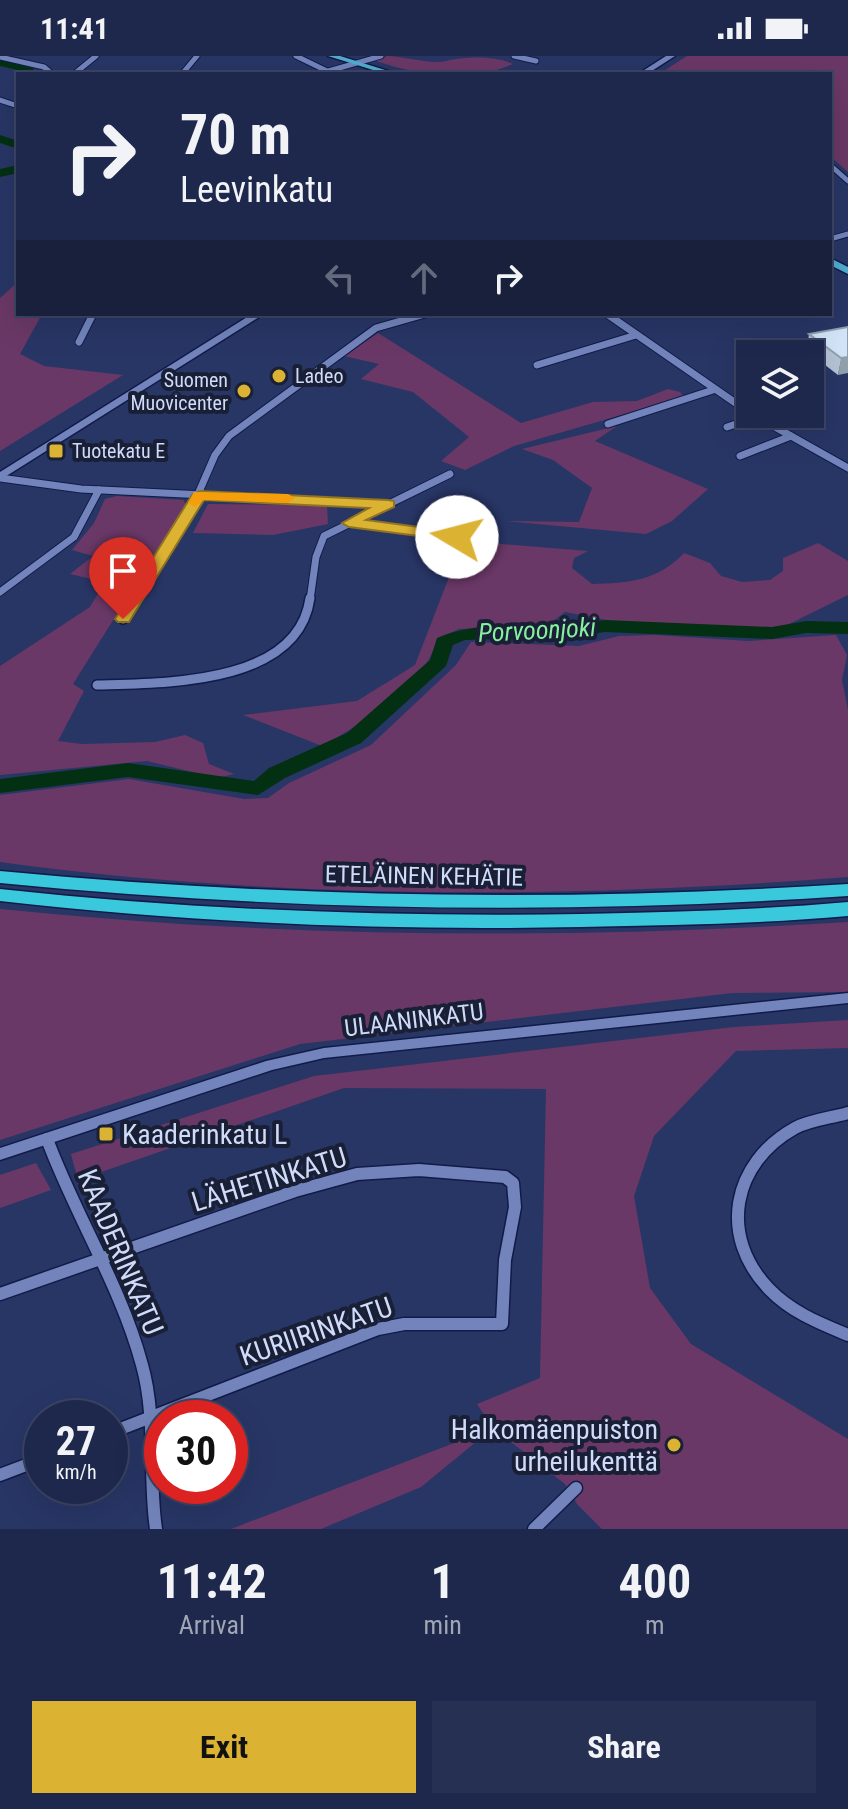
<!DOCTYPE html>
<html lang="en">
<head>
<meta charset="utf-8">
<style>
  :root { --surface:#1e284c; --page:#263053; --text:#f1f3f6; --muted:#a1a6b5; --line:#3c4464; --accent:#dcb233 }
  body { margin:0; font-family:"Roboto Condensed",sans-serif; background:var(--page); color:var(--text); height:100vh; display:flex; flex-direction:column; font-size:30px; white-space:nowrap }
  * { box-sizing:border-box; margin:0 }
  p { font-size:26px; color:var(--muted) }
  .icon { flex:none; width:44px; height:44px; fill:none; stroke:currentColor; stroke-width:2; stroke-linecap:round; stroke-linejoin:round }
  .map { position:relative; height:1473px; overflow:hidden }
  .panel { display:flex; flex-direction:column; background:var(--surface); flex:1 }
  .panel>* { flex:none }
  .guide { position:absolute; left:16px; top:16px; width:816px; height:244px; border-radius:0px; box-shadow:0 8px 32px #0002,0 0 0 2px var(--line); background:#1e284c; color:var(--text); overflow:hidden }
  .controls { position:absolute; left:736px; top:284px; display:grid; gap:16px }
  .controls a { display:grid; place-items:center; width:88px; height:88px; border-radius:0px; background:var(--surface); box-shadow:0 8px 32px #0002,0 0 0 2px var(--line); font-size:40px }
  .speed { position:absolute; left:24px; top:1344px; display:flex; gap:16px; font-size:40px; font-weight:700; text-align:center }
  .speed>* { display:grid; place-content:center; width:104px; height:104px; border-radius:50%; background:var(--surface); box-shadow:0 8px 32px #0002,0 0 0 2px var(--line); line-height:1 }
  .speed small { font-size:20px; font-weight:400 }
  .speed .limit { border:12px solid #d22; background:#fff; color:#111 }
  .pin { position:absolute; display:grid; place-items:center; width:68px; height:68px; color:#fff; margin:-82px -34px; border-radius:50% 50% 50% 0; rotate:-45deg; box-shadow:0 0 8px #0007 }
  .pin .icon { rotate:45deg }
  .me { position:absolute; width:88px; margin:-44px; rotate:278deg; stroke-linejoin:round; filter:drop-shadow(0 0 6px #0008) }
  .turn { display:flex; align-items:center; gap:28px; height:168px; padding:0 32px; font-size:36px }
  .turn .icon { width:104px; height:104px; stroke-width:2.5 }
  .turn b { display:block; font-size:56px; line-height:68px }
  .lanes { display:flex; align-items:center; height:76px; padding:0 32px; background:#0003; justify-content:center; gap:40px; direction:ltr }
  .lanes .off { opacity:.35 }
  .eta { display:flex; justify-content:space-evenly; align-items:center; height:136px; text-align:center }
  .eta b { font-size:48px; font-weight:700; line-height:56px }
  .button { display:flex; gap:16px; margin-top:auto; padding:16px 32px }
  .button a { flex:1; height:92px; border-radius:0px; background:var(--accent); color:#111; font-size:32px; font-weight:700; line-height:92px; text-align:center }
  .button a+a { background:var(--page); color:var(--text) }
  .status { display:flex; justify-content:space-between; align-items:center; height:56px; padding:0 40px; background:var(--surface); direction:ltr }
  .status svg { height:22px; fill:currentColor }
  .map>svg:first-child { display:block }
  .green { fill:#6a3866 }
  .lines { fill:none; stroke-linecap:round; stroke-linejoin:round }
  .river { fill:#033012; fill-rule:evenodd }
  .minor-far3-casing { stroke:#111b49; stroke-width:7 }
  .minor-far2-casing { stroke:#111b49; stroke-width:9 }
  .minor-far1-casing { stroke:#111b49; stroke-width:12 }
  .minor-casing { stroke:#111b49; stroke-width:15 }
  .tertiary-casing { stroke:#111b49; stroke-width:3 }
  .secondary-casing { stroke:#111b49; stroke-width:3 }
  .primary-casing { stroke:#111b49; stroke-width:3 }
  .motorway-casing { stroke:#111b49; stroke-width:3 }
  .minor-far3 { stroke:#7284bb; stroke-width:5 }
  .minor-far2 { stroke:#7284bb; stroke-width:7 }
  .minor-far1 { stroke:#7284bb; stroke-width:9 }
  .minor { stroke:#7284bb; stroke-width:12 }
  .tertiary { fill:#7284bb; fill-rule:evenodd }
  .secondary { fill:#7284bb; fill-rule:evenodd }
  .primary { fill:#50adcf; fill-rule:evenodd }
  .motorway { fill:#3ac8dd; fill-rule:evenodd }
  .wall { fill:#b5c5d6 }
  .shaded-wall { fill:#93a0ae }
  .building { fill:#d2e5f9; stroke:#93a0ae; stroke-width:2 }
  .route { fill:#dcb233; stroke:#8f7421; stroke-width:2 }
  .slow { fill:#f59e0b }
  .poi-dot { fill:#dcb233; stroke:#192036; stroke-width:3 }
  .labels { text-anchor:middle; stroke-width:8; stroke-linejoin:round; paint-order:stroke }
  .far-poi-label { font-size:20px; fill:#d0dbfa; stroke:#192036; text-anchor:start }
  .street-label { font-size:24px; fill:#d0dbfa; stroke:#192036 }
  .water-label { font-size:26px; font-style:italic; fill:#87f09f; stroke:#192036 }
  .near-poi-label { font-size:28px; fill:#d0dbfa; stroke:#192036; text-anchor:start }
  .near-street-label { font-size:28px; fill:#d0dbfa; stroke:#192036 }
</style>
</head>
<body>
<div class="status"><b>11:41</b><svg viewBox="0 0 49 12"><path d="M0 12V9h3v3zM5 12V6h3v6zM10 12V3h3v9zM15 12V0h3v12zM26 1h20v11H26zM47 4h2v5h-2z"/></svg></div>
<div class="map">
<svg width="848" height="1473" viewBox="0 0 848 1473">
  <rect width="100%" height="100%" fill="#283666"/>
  <g class="green">
    <path d="M387,0C404,0 430,9 446,5C466,0 496,0 513,8C470,27 420,20 376,5Z"/>
    <polygon points="687,0 848,0 848,116 830,100 830,18 659,18"/>
    <polygon points="18,226 18,258 42,258 20,298 44,310 123,319 0,395 0,242"/>
    <polygon points="378,277 521,367 593,346 637,345 668,333 680,336 684,341 514,390 465,414 441,405 469,381 413,336 361,323 379,308 344,300"/>
    <polygon points="617,370 595,385 708,433 672,465 646,478 506,465 579,466 592,432 553,404 522,393"/>
    <polygon points="117,440 183,444 186,448 73,628 84,635 58,685 82,688 155,686 185,679 203,687 209,708 234,718 217,722 147,705 0,719 0,610 90,551 105,526 70,518 93,500 72,494 94,467 105,443"/>
    <polygon points="208,448 327,449 328,468 273,479 193,477"/>
    <path d="M463,485L588,495L574,502L572,512L592,528C628,527 658,525 684,497L710,507L721,520L742,526L770,524L783,515V502L818,487L848,505V539L781,572L617,566L565,556L548,569L459,573L437,583C428,627 360,669 322,690L243,659L357,645L415,609Z"/>
    <path d="M656,579L748,585L836,579L847,599L842,624L848,654V821C568,843 279,844 0,806V739L129,723L244,743L268,742L289,727L371,689L456,609L471,586L579,590L619,580Z"/>
    <path d="M0,853C283,882 564,884 848,866V936L732,937L300,988L0,1084Z"/>
    <polygon points="848,964 848,992 736,995 654,1080 634,1140 650,1232 691,1288 848,1383 848,1473 602,1473 577,1448 565,1428 493,1372 421,1431 321,1473 231,1473 493,1372 477,1348 540,1322 546,1033 344,1032 78,1124 71,1098 314,1020 734,971"/>
    <polygon points="36,1107 51,1134 0,1152 0,1119"/>
  </g>
  <g class="lines">
    <g class="river">
      <polygon points="0,4 33,12 35,18 0,10"/>
      <polygon points="0,79 18,85 18,93 0,87"/>
      <polygon points="18,109 18,117 0,121 0,113"/>
      <path d="M605,564L772,571L806,565L848,566V578L806,577L772,583L605,576L574,581L465,584L453,589L446,610L361,687L285,722L258,739L128,721L0,737V723L128,707L254,725L269,712L347,677L430,604L437,582C485,561 552,573 605,564Z"/>
    </g>
    <defs>
      <g id="minor-far3">
        <polyline points="296,0 329,16"/>
        <polyline points="514,0 536,5"/>
        <polyline points="0,1 44,11 52,18"/>
        <polyline points="74,18 96,0"/>
        <polyline points="182,18 197,0"/>
        <polyline points="318,18 381,0"/>
        <polyline points="0,44 18,50"/>
        <polyline points="830,109 848,125"/>
        <polyline points="830,183 848,178"/>
      </g>
      <g id="minor-far2">
        <polyline points="607,258 750,357"/>
        <polyline points="79,286 93,258"/>
        <polyline points="537,309 636,279"/>
        <polyline points="752,358 848,412"/>
        <polyline points="608,368 713,334"/>
        <polyline points="727,371 757,361"/>
        <polyline points="740,400 791,380"/>
        <polyline points="0,422 81,433 387,448"/>
        <polyline points="349,467 477,482 483,480 491,462"/>
        <polyline points="0,536 74,481 99,434"/>
        <polyline points="135,544 192,452 215,399 229,380 376,272 425,258"/>
        <polyline points="310,544 316,501 324,480 450,418"/>
      </g>
      <g id="minor-far1">
        <polyline points="123,563 136,542"/>
        <path d="M97,629C165,627 298,629 310,542"/>
      </g>
      <g id="minor">
        <path d="M848,1057C831,1062 810,1064 795,1072C732,1107 718,1180 769,1233C791,1256 819,1267 848,1279"/>
        <path d="M47,1083C75,1159 121,1230 142,1309C157,1362 148,1419 156,1473"/>
        <polyline points="0,1238 295,1135 357,1118 419,1114 505,1121 513,1127 515,1151 505,1204 502,1268 404,1268 378,1273 110,1377"/>
        <polyline points="0,1419 42,1403"/>
        <polyline points="534,1473 576,1432"/>
      </g>
      <polygon id="tertiary" points="848,937 848,947 324,1002 272,1014 0,1104 0,1092 266,1005 324,992"/>
      <g id="secondary">
        <polygon points="666,0 675,0 647,18 638,18"/>
        <polygon points="252,258 264,258 0,424 0,416"/>
      </g>
      <g id="primary">
        <polygon points="328,0 340,0 398,18 386,18"/>
        <polygon points="830,202 848,211 848,218 830,209"/>
      </g>
      <g id="motorway">
        <path d="M0,815C286,842 562,846 848,828V840C561,859 286,855 0,827Z"/>
        <path d="M0,833C193,854 387,861 581,858C670,856 759,854 848,846V860C759,868 670,869 581,871C387,875 193,867 0,845Z"/>
      </g>
    </defs>
    <use href="#minor-far3" class="minor-far3-casing"/>
    <use href="#minor-far2" class="minor-far2-casing"/>
    <use href="#minor-far1" class="minor-far1-casing"/>
    <use href="#minor" class="minor-casing"/>
    <use href="#tertiary" class="tertiary-casing"/>
    <use href="#secondary" class="secondary-casing"/>
    <use href="#primary" class="primary-casing"/>
    <use href="#motorway" class="motorway-casing"/>
    <use href="#minor-far3" class="minor-far3"/>
    <use href="#minor-far2" class="minor-far2"/>
    <use href="#minor-far1" class="minor-far1"/>
    <use href="#minor" class="minor"/>
    <use href="#tertiary" class="tertiary"/>
    <use href="#secondary" class="secondary"/>
    <use href="#primary" class="primary"/>
    <use href="#motorway" class="motorway"/>
  </g>
  <polygon class="wall" points="848,271 838,319 807,295 809,278"/>
  <polygon class="shaded-wall" points="848,301 848,317 838,319 841,302"/>
  <polygon class="building" points="848,271 848,301 841,302 809,278"/>
  <polygon class="route" points="200,435 388,444 394,445 394,451 366,464 457,476 465,481 457,485 349,471 342,467 369,452 204,444 129,566 118,566 115,563 192,439"/>
  <polygon class="slow" points="194,436 288,438 295,442 288,447 204,444 195,451 188,447"/>
  <g class="poi-dot">
    <circle cx="279" cy="320" r="8"/>
    <circle cx="244" cy="335" r="8"/>
    <rect x="48" y="387" width="16" height="16" rx="4"/>
    <rect x="98" y="1070" width="16" height="16" rx="4"/>
    <circle cx="674" cy="1389" r="8"/>
  </g>
  <g class="labels">
    <g class="far-poi-label">
      <text x="295" y="327">Ladeo</text>
      <text x="228" y="331" text-anchor="end">Suomen<tspan x="228" dy="23">Muovicenter</tspan></text>
      <text x="72" y="402">Tuotekatu E</text>
    </g>
    <g class="street-label">
      <text transform="translate(424 820) rotate(1)" y="8">ETELÄINEN KEHÄTIE</text>
      <text transform="translate(414 964) rotate(-7)" y="8">ULAANINKATU</text>
    </g>
    <g class="water-label">
      <text transform="translate(537 574) rotate(-3)" y="9">Porvoonjoki</text>
    </g>
    <g class="near-poi-label">
      <text x="122" y="1088">Kaaderinkatu L</text>
      <text x="658" y="1383" text-anchor="end">Halkomäenpuiston<tspan x="658" dy="32">urheilukenttä</tspan></text>
    </g>
    <g class="near-street-label">
      <text transform="translate(269 1123) rotate(-17)" y="10">LÄHETINKATU</text>
      <text transform="translate(121 1196) rotate(67)" y="10">KAADERINKATU</text>
      <text transform="translate(316 1275) rotate(-19)" y="10">KURIIRINKATU</text>
    </g>
  </g>
</svg>
<div class="controls">
<a><svg class="icon" aria-label="layers" viewBox="0 0 24 24"><path d="M12 4l9 5-9 5-9-5zM3 14l9 5 9-5"/></svg></a>
</div>
<div class="speed"><div>27<small>km/h</small></div><div class="limit">30</div></div>
<div class="pin" style="left:123px;top:563px;background:#d93025"><svg class="icon" aria-label="arrive" viewBox="0 0 24 24"><path d="M6 21V4h12l-3 4 3 4H6"/></svg></div>
<svg class="me" style="left:457px;top:481px" viewBox="-20 -20 40 40"><circle r="19" fill="#fff"/><path d="M0-13L10 11 0 6-10 11z" fill="#dcb233"/></svg>
<div class="guide">
<div class="turn"><svg class="icon" aria-label="right" viewBox="0 0 24 24"><path d="M7 20v-9h11M14 6l5 5-5 5"/></svg><div><b>70 m</b>Leevinkatu</div></div>
<div class="lanes"><svg class="icon off" aria-label="left" viewBox="0 0 24 24"><path d="M17 20v-9H6M10 6l-5 5 5 5"/></svg><svg class="icon off" aria-label="ahead" viewBox="0 0 24 24"><path d="M12 20V5M6 11l6-6 6 6"/></svg><svg class="icon" aria-label="right" viewBox="0 0 24 24"><path d="M7 20v-9h11M14 6l5 5-5 5"/></svg></div>
</div>
</div>
<section class="panel">
<div class="eta">
<div><b>11:42</b><p>Arrival</p></div>
<div><b>1</b><p>min</p></div>
<div><b>400</b><p>m</p></div>
</div>
<div class="button"><a>Exit</a><a>Share</a></div>
</section>
</body>
</html>
